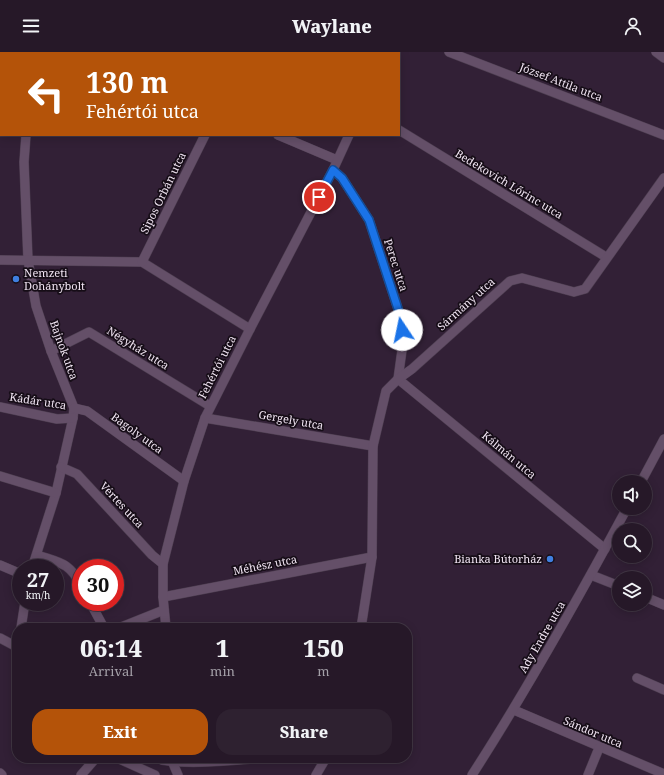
<!DOCTYPE html>
<html lang="en">
<head>
<meta charset="utf-8">
<style>
  :root { --surface:#261828; --page:#2e2130; --text:#f1f3f6; --muted:#a4a0a8; --line:#423745; --accent:#b45309 }
  body { margin:0; font-family:"Noto Serif",serif; background:var(--page); color:var(--text); height:100vh; display:flex; flex-direction:column; font-size:15px; white-space:nowrap }
  * { box-sizing:border-box; margin:0 }
  p { font-size:13px; color:var(--muted) }
  .icon { flex:none; width:22px; height:22px; fill:none; stroke:currentColor; stroke-width:2; stroke-linecap:round; stroke-linejoin:round }
  .map { position:relative; flex:1; overflow:hidden }
  .side { position:absolute; left:12px; top:571px; width:400px; height:140px; display:flex; flex-direction:column; background:var(--surface); border-radius:16px; box-shadow:0 2px 10px #0003,0 0 0 1px var(--line) }
  .side>* { flex:none }
  .top-card { position:absolute; left:0px; top:0px; width:400px; height:84px; box-shadow:0 2px 10px #0003,0 0 0 1px var(--line); background:#b45309; color:#fff; overflow:hidden }
  .fabs { position:absolute; left:612px; top:423px; display:grid; gap:8px }
  .fabs a { display:grid; place-items:center; width:40px; height:40px; border-radius:50%; background:var(--surface); box-shadow:0 2px 10px #0003,0 0 0 1px var(--line); font-size:20px }
  .speed { position:absolute; left:12px; top:507px; display:flex; gap:8px; font-size:20px; font-weight:700; text-align:center }
  .speed>* { display:grid; place-content:center; width:52px; height:52px; border-radius:50%; background:var(--surface); box-shadow:0 2px 10px #0003,0 0 0 1px var(--line); line-height:1 }
  .speed small { font-size:10px; font-weight:400 }
  .speed .limit { border:6px solid #d22; background:#fff; color:#111 }
  .pin { position:absolute; display:grid; place-items:center; width:34px; height:34px; color:#fff; margin:-17px; border:2px solid #fff; border-radius:50%; box-shadow:0 1px 4px #0007 }
  .me { position:absolute; width:44px; margin:-22px; rotate:349deg; stroke-linejoin:round; filter:drop-shadow(0 0 3px #0008) }
  .turn { display:flex; align-items:center; gap:14px; height:84px; padding:0 20px; font-size:18px }
  .turn .icon { width:52px; height:52px; stroke-width:2.5 }
  .turn b { display:block; font-size:28px; line-height:34px }
  .eta { display:flex; justify-content:space-evenly; align-items:center; height:68px; text-align:center }
  .eta b { font-size:24px; font-weight:800; line-height:28px }
  .action { display:flex; gap:8px; margin-top:auto; padding:8px 20px }
  .action a { flex:1; height:46px; border-radius:16px; background:var(--accent); color:#fff; font-size:16px; font-weight:800; line-height:46px; text-align:center }
  .action a+a { background:var(--page); color:var(--text) }
  header { display:flex; justify-content:space-between; align-items:center; height:52px; padding:0 20px; background:var(--surface); font-size:18px; font-weight:800 }
  .map>svg:first-child { display:block }
  .lines { fill:none; stroke-linecap:round; stroke-linejoin:round }
  .minor-casing { stroke:#4d3e50; stroke-width:10 }
  .minor { stroke:#644f68; stroke-width:9 }
  .route-casing { stroke:#114b97; stroke-width:10 }
  .route { stroke:#1a73e8; stroke-width:7 }
  .shop-dot { fill:#3f7fe0; stroke:#160d17; stroke-width:1.5 }
  .labels { text-anchor:middle; stroke-width:3.5; stroke-linejoin:round; paint-order:stroke }
  .street-label { font-size:11px; fill:#f0e4f2; stroke:#160d17 }
  .poi-label { font-size:11px; fill:#f0e4f2; stroke:#160d17; text-anchor:start }
</style>
</head>
<body>
<header><svg class="icon" aria-label="menu" viewBox="0 0 24 24"><path d="M4 6h16M4 12h16M4 18h16"/></svg>Waylane<svg class="icon" aria-label="person" viewBox="0 0 24 24"><circle cx="12" cy="8" r="4"/><path d="M4 21q1-7 8-7t8 7"/></svg></header>
<div class="map">
<svg width="664" height="723" viewBox="0 0 664 723">
  <rect width="100%" height="100%" fill="#322036"/>
  <g class="lines">
    <defs>
      <g id="minor">
        <polyline points="71,0 74,1"/>
        <polyline points="449,0 664,83"/>
        <polyline points="656,0 664,6"/>
        <polyline points="32,1 32,0"/>
        <polyline points="389,1 389,0"/>
        <polyline points="399,78 606,205"/>
        <polyline points="26,83 24,110 28,208 36,254 51,299 74,356 73,366 56,441 32,516"/>
        <polyline points="278,83 337,108"/>
        <polyline points="333,118 342,126 369,168 401,266 403,291 398,327 605,497"/>
        <polyline points="0,208 142,210 250,277"/>
        <polyline points="142,210 205,83"/>
        <polyline points="51,299 89,280 210,354"/>
        <polyline points="0,355 57,367 73,366"/>
        <polyline points="74,356 87,359 184,429"/>
        <polyline points="205,366 373,394"/>
        <polyline points="61,415 77,422 152,503 163,512"/>
        <polyline points="0,424 56,441"/>
        <polyline points="641,430 664,387"/>
        <path d="M37,503C60,511 69,510 81,533"/>
        <polyline points="0,513 21,522"/>
        <polyline points="591,523 619,534"/>
        <polyline points="163,545 372,505"/>
        <polyline points="645,545 664,553"/>
        <polyline points="90,550 104,576"/>
        <polyline points="21,576 25,550"/>
        <polyline points="119,576 164,558"/>
        <polyline points="166,576 163,545 163,512 184,429 205,366 250,277 333,118 349,83"/>
        <polyline points="361,576 372,505 373,394 386,339 398,327 412,317 510,229 522,226 574,240 585,237 664,126"/>
        <polyline points="0,586 17,595"/>
        <polyline points="637,626 664,638"/>
        <polyline points="514,658 664,722"/>
        <polyline points="117,706 155,723"/>
        <path d="M162,708C193,713 232,708 263,706"/>
        <polyline points="172,709 178,723"/>
        <polyline points="0,721 2,723"/>
        <polyline points="81,723 96,706"/>
        <polyline points="316,723 326,706"/>
        <path d="M472,723C528,636 578,547 627,456"/>
        <polyline points="588,723 599,696"/>
      </g>
    </defs>
    <use href="#minor" class="minor-casing"/>
    <use href="#minor" class="minor"/>
  </g>
  <g class="lines">
    <defs>
      <polyline id="route" points="319,145 333,118 342,126 369,168 401,266 402,278"/>
    </defs>
    <use href="#route" class="route-casing"/>
    <use href="#route" class="route"/>
  </g>
  <g class="shop-dot">
    <circle cx="16" cy="227" r="4"/>
    <circle cx="550" cy="507" r="4"/>
  </g>
  <g class="labels">
    <g class="street-label">
      <text transform="translate(561 30) rotate(21)" y="4">József Attila utca</text>
      <text transform="translate(509 132) rotate(31)" y="4">Bedekovich Lőrinc utca</text>
      <text transform="translate(163 141) rotate(-64)" y="4">Sipos Orbán utca</text>
      <text transform="translate(396 213) rotate(72)" y="4">Perec utca</text>
      <text transform="translate(466 252) rotate(-42)" y="4">Sármány utca</text>
      <text transform="translate(138 296) rotate(32)" y="4">Négyház utca</text>
      <text transform="translate(64 298) rotate(70)" y="4">Bajnok utca</text>
      <text transform="translate(217 315) rotate(-63)" y="4">Fehértói utca</text>
      <text transform="translate(38 349) rotate(9)" y="4">Kádár utca</text>
      <text transform="translate(291 368) rotate(10)" y="4">Gergely utca</text>
      <text transform="translate(137 381) rotate(36)" y="4">Bagoly utca</text>
      <text transform="translate(509 403) rotate(40)" y="4">Kálmán utca</text>
      <text transform="translate(122 453) rotate(47)" y="4">Vértes utca</text>
      <text transform="translate(265 513) rotate(-11)" y="4">Méhész utca</text>
      <text transform="translate(542 585) rotate(-60)" y="4">Ady Endre utca</text>
      <text transform="translate(593 680) rotate(23)" y="4">Sándor utca</text>
    </g>
    <g class="poi-label">
      <text x="24" y="225">Nemzeti<tspan x="24" dy="13">Dohánybolt</tspan></text>
      <text x="542" y="511" text-anchor="end">Bianka Bútorház</text>
    </g>
  </g>
</svg>
<div class="fabs">
<a><svg class="icon" aria-label="sound" viewBox="0 0 24 24"><path d="M4 9h4l5-4v14l-5-4H4zM17 9q2 3 0 6"/></svg></a>
<a><svg class="icon" aria-label="search" viewBox="0 0 24 24"><circle cx="10" cy="10" r="6"/><path d="M15 15l6 6"/></svg></a>
<a><svg class="icon" aria-label="layers" viewBox="0 0 24 24"><path d="M12 4l9 5-9 5-9-5zM3 14l9 5 9-5"/></svg></a>
</div>
<div class="speed"><div>27<small>km/h</small></div><div class="limit">30</div></div>
<div class="pin" style="left:319px;top:145px;background:#d93025"><svg class="icon" aria-label="arrive" viewBox="0 0 24 24"><path d="M6 21V4h12l-3 4 3 4H6"/></svg></div>
<svg class="me" style="left:402px;top:278px" viewBox="-20 -20 40 40"><circle r="19" fill="#fff"/><path d="M0-13L10 11 0 6-10 11z" fill="#1a73e8"/></svg>
<div class="top-card">
<div class="turn"><svg class="icon" aria-label="left" viewBox="0 0 24 24"><path d="M17 20v-9H6M10 6l-5 5 5 5"/></svg><div><b>130 m</b>Fehértói utca</div></div>
</div>
<section class="side">
<div class="eta">
<div><b>06:14</b><p>Arrival</p></div>
<div><b>1</b><p>min</p></div>
<div><b>150</b><p>m</p></div>
</div>
<div class="action"><a>Exit</a><a>Share</a></div>
</section>
</div>
</body>
</html>
